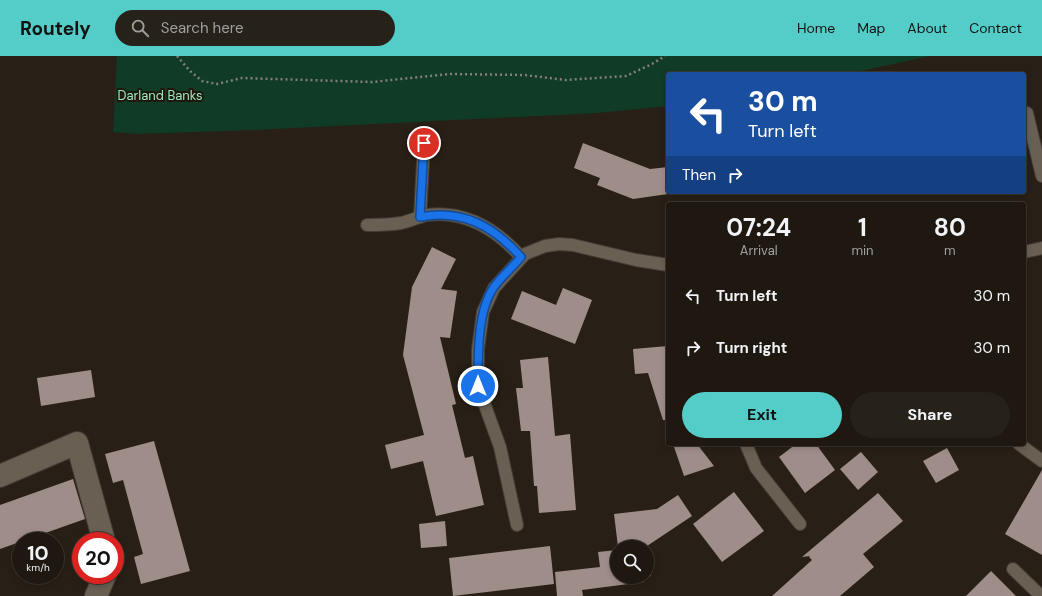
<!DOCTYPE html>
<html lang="en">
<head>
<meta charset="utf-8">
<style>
  :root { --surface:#1e1810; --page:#262119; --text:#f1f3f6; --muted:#a1a09f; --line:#3c3730; --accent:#54cdc8 }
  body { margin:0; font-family:"DM Sans",sans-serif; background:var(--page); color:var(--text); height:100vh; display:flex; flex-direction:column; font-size:15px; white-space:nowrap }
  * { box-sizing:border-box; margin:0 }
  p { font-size:13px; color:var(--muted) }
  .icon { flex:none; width:22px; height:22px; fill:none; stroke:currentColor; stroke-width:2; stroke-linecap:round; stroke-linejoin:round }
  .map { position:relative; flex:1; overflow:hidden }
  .panel { position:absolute; left:666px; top:146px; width:360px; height:244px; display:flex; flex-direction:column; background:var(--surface); border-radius:4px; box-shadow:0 2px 6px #0003,0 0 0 1px var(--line) }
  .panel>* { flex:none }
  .hud { position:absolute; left:666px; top:16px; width:360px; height:122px; border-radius:4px; box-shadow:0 2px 6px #0003,0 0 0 1px var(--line); background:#1a4fa0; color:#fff; overflow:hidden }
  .tools { position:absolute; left:610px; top:484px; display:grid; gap:8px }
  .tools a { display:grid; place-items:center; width:44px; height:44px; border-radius:50%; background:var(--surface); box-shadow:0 2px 6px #0003,0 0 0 1px var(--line); font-size:20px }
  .speed { position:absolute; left:12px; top:476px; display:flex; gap:8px; font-size:20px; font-weight:700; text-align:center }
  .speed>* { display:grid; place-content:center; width:52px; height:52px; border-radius:50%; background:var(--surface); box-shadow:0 2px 6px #0003,0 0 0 1px var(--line); line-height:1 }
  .speed small { font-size:10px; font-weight:400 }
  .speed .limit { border:6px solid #d22; background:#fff; color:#111 }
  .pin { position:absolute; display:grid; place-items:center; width:34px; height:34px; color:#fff; margin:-17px; border:2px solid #fff; border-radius:50%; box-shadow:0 1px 4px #0007 }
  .me { position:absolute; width:44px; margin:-22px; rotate:0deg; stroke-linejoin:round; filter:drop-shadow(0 0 3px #0008) }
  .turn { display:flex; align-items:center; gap:14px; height:84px; padding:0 16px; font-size:18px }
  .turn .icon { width:52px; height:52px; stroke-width:2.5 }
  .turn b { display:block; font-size:28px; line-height:34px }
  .then { display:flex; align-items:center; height:38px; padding:0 16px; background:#0003; gap:8px; font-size:15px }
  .eta { display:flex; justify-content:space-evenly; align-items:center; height:68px; text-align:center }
  .eta b { font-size:24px; font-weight:700; line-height:28px }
  .button { display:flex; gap:8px; margin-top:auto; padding:8px 16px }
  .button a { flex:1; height:46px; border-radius:24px; background:var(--accent); color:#111; font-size:16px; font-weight:700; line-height:46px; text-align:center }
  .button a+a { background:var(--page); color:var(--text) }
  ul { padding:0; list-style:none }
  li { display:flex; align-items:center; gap:12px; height:52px; padding:0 16px }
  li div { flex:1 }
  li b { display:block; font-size:15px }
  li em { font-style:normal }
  header { display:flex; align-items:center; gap:24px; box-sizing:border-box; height:56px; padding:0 20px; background:var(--accent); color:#111 }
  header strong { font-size:19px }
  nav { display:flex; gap:22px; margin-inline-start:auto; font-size:14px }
  .search { width:280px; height:36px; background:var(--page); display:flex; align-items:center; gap:10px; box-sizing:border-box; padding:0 14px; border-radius:22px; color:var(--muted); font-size:15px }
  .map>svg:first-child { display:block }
  .green { fill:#0f3b27 }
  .building { fill:#9f8d8a }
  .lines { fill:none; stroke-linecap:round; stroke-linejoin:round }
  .lane-casing { stroke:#443d36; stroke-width:14 }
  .street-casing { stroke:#443d36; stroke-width:24 }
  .path { stroke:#878078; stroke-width:2.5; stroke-dasharray:2 3; stroke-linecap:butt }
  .lane { stroke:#695f53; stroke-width:12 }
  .street { stroke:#695f53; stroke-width:22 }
  .route-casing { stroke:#114b97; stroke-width:10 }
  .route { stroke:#1a73e8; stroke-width:7 }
  .labels { text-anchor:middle; stroke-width:4; stroke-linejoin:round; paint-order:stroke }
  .park-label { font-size:13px; fill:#9ae9bf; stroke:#1f170d }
</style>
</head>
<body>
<header>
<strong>Routely</strong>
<div class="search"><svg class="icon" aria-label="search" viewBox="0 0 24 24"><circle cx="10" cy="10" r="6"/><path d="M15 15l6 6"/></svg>Search here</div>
<nav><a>Home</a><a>Map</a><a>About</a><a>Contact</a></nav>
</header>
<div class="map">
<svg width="1042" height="540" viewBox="0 0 1042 540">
  <rect width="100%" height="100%" fill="#282016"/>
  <polygon class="green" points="117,0 930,0 847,18 668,18 668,50 597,57 252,74 136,78 113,76"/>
  <g class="building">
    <polygon points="583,87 650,113 668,111 668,138 633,143 597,129 600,122 574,112"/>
    <polygon points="432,191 456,203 441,233 457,235 450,282 440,281 456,348 452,349 465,402 473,400 484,449 436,460 423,405 391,413 385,389 424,379 403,299 412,231"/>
    <polygon points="563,232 592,244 575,288 511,263 522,235 556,249"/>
    <polygon points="668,290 668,364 663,364 648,317 635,318 633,293"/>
    <polygon points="548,301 555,380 570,378 576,454 539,457 537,430 534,430 530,375 521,375 516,332 523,332 520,304"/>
    <polygon points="91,314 95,341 41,350 37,322"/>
    <polygon points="154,385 190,515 141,528 134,501 143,498 123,424 113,427 105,398"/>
    <polygon points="673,388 697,388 714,410 684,420"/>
    <polygon points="796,388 816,388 835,414 805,437 779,401"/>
    <polygon points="947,392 959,414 936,427 923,405"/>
    <polygon points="861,396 878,416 858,434 840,413"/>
    <polygon points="1042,414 1042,499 1005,478"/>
    <polygon points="73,423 85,463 0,493 0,449"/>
    <polygon points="734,436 764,475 722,506 693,468"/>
    <polygon points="878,437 903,465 863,498 874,511 840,540 772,540 812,504 809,501 810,500 802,501"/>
    <polygon points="678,439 692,460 647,490 651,520 647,521 647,491 618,491 614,458 657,453"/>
    <polygon points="445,465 447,490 421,492 419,468"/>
    <polygon points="550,490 554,528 453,540 449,502"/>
    <polygon points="617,494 617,521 644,521 644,526 582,534 583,540 557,540 555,516 600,511 598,496"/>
    <polygon points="991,515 1016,540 966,540"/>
  </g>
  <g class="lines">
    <defs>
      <g id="lane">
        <polyline points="1027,57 1042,120"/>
        <polyline points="420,161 424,87"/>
        <path d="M367,169C378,169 389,169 401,167C410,165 418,161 427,159C466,154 496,173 521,201"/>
        <polyline points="1024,196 1042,192"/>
        <polyline points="746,388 756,412 800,468"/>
        <polyline points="1019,388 1042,405"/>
        <polyline points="517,469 500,391 478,330 478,293 483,256 494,232 525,198 545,190 559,188 573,189 636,204 668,209"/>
        <polyline points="1013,513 1041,540"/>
      </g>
      <g id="street">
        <polyline points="0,420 77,387 104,485"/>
        <polyline points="96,540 105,519"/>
      </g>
    </defs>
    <use href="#lane" class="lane-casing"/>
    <use href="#street" class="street-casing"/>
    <polyline class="path" points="177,0 190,15 202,25 217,28 242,22 372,26 449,18 525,19 565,24 626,20 652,8 665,0"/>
    <use href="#lane" class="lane"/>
    <use href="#street" class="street"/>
  </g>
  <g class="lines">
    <defs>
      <path id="route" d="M424,87L420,161C463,153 493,170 521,201C513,211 502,220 494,231C477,255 478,301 478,330"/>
    </defs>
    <use href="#route" class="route-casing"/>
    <use href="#route" class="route"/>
  </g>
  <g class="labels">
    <g class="park-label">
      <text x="160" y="44">Darland Banks</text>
    </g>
  </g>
</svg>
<div class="tools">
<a><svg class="icon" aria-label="search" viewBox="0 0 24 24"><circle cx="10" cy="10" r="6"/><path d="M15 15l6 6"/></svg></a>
</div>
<div class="speed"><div>10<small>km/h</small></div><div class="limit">20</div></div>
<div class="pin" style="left:424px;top:87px;background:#d93025"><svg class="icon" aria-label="arrive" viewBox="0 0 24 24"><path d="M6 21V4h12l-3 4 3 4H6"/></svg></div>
<svg class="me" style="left:478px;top:330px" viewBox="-20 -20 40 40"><circle r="17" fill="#1a73e8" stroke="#fff" stroke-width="3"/><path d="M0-11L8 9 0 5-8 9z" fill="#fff"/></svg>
<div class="hud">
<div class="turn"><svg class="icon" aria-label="left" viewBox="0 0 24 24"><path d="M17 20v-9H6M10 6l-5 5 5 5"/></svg><div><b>30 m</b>Turn left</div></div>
<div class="then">Then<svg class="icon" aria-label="right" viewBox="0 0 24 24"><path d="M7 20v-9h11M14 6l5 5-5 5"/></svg></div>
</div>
<section class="panel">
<div class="eta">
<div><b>07:24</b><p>Arrival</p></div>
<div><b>1</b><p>min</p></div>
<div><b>80</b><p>m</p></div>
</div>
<ul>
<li><svg class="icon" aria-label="left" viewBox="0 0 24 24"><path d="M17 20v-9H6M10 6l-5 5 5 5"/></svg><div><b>Turn left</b></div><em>30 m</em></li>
<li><svg class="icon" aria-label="right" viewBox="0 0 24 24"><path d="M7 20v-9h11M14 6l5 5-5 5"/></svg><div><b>Turn right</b></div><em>30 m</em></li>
</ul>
<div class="button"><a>Exit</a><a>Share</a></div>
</section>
</div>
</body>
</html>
